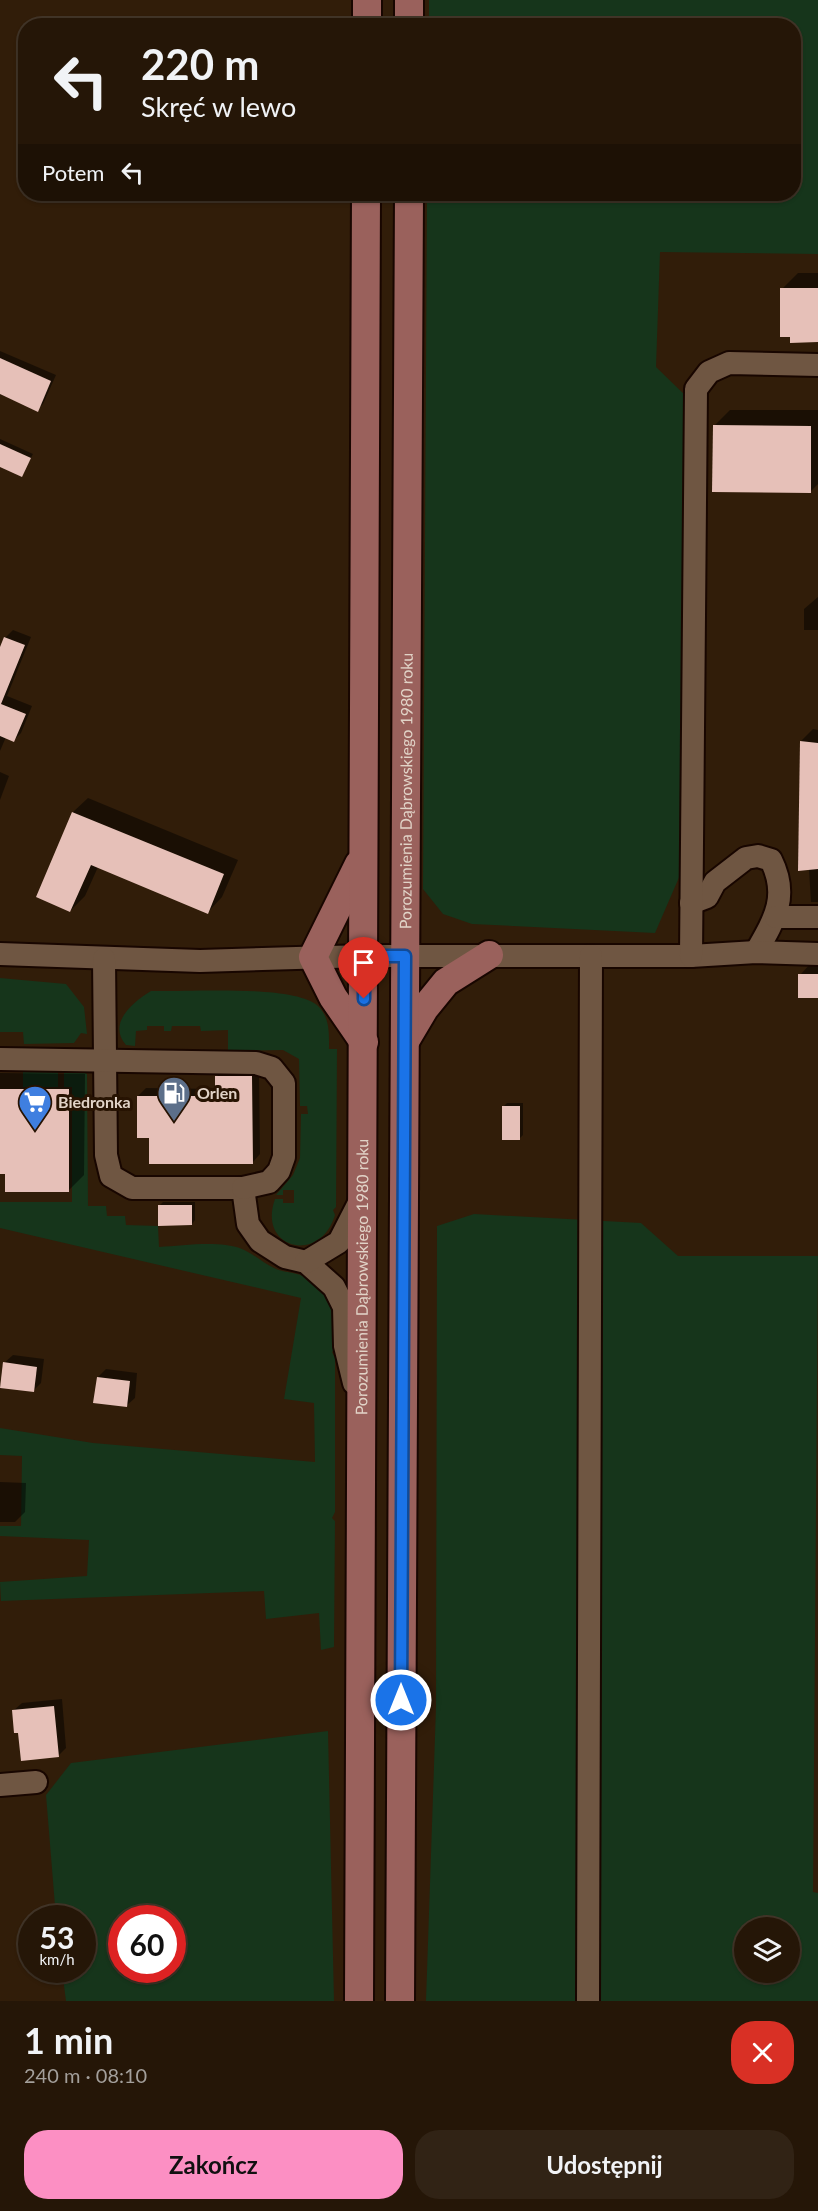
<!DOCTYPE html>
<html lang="pl">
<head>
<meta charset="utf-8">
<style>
  :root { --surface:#251607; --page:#312315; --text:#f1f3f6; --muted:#a39f9b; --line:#423528; --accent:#fc8fc3 }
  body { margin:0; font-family:Lato,sans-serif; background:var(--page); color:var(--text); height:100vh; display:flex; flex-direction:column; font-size:22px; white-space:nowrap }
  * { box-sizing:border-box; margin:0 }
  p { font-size:20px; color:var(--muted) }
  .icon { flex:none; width:33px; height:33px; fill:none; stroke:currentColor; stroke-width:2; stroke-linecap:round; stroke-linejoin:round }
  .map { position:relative; height:2001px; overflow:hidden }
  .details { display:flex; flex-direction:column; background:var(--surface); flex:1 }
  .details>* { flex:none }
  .top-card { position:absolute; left:18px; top:18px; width:783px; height:183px; border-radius:24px; box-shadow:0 2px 4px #0004,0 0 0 2px var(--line); background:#251607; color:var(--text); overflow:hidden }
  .controls { position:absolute; left:734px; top:1917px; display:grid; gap:12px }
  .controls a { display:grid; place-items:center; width:66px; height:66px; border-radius:50%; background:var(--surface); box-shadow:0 2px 4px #0004,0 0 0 2px var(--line); font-size:30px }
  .speed { position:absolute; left:18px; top:1905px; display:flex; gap:12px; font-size:30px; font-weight:700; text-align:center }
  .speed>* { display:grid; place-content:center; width:78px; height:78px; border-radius:50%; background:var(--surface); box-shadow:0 2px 4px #0004,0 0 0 2px var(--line); line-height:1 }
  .speed small { font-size:15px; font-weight:400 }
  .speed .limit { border:9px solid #d22; background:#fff; color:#111 }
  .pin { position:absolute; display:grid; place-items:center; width:51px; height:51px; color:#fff; margin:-62px -26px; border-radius:50% 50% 50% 0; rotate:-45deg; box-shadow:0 0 6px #0007 }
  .pin .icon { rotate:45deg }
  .me { position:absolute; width:66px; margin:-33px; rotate:0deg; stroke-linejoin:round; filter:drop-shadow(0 0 4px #0008) }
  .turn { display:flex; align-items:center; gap:21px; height:126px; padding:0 24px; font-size:27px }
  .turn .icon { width:78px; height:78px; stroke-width:2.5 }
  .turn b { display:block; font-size:42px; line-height:51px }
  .then { display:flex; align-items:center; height:57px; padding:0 24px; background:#0003; gap:12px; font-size:22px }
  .round { display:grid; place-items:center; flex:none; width:63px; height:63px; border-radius:24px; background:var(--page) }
  .overview { display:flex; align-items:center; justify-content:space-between; height:102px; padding:0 24px }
  h1 { font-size:36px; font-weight:700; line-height:45px }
  .cta { display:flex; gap:12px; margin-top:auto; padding:12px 24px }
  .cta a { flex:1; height:69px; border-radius:24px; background:var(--accent); color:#111; font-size:24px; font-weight:700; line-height:69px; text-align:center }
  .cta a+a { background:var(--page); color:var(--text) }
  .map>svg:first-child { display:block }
  .green { fill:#16351b; fill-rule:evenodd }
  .shadow { fill:#0007 }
  .building { fill:#e6c0b8 }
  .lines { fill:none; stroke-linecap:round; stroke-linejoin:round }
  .minor-casing { stroke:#180600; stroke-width:26 }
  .major-casing { stroke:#180600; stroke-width:32 }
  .minor { stroke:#6f5642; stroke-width:22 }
  .major { stroke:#9a615c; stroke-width:28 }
  .route-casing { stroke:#114b97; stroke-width:15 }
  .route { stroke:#1a73e8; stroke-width:10 }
  .labels { text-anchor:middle; stroke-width:6; stroke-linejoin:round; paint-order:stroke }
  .street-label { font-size:16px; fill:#e1d3c7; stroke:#271302 }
  .poi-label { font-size:16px; font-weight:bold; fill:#e1d3c7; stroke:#271302; text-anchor:start }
</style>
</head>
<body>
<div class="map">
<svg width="818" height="2001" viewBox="0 0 818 2001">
  <rect width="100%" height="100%" fill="#311d09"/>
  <g class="green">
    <polygon points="429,0 818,0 818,254 660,252 656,367 689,399 690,852 655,933 472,924 443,914 423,889 427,194 794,194 794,26 429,25"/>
    <polygon points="0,978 66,984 84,1007 87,1034 81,1033 74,1043 24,1044 23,1032 0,1032"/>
    <path d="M151,991C186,992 295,984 318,1006C330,1018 329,1033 329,1049H337L336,1207L333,1210L335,1215C320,1265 257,1249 275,1199H283V1203H294V1190H283V1195H276L293,1175L300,1158L301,1114H308L307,1106H300L299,1059L283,1050L228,1051V1030L201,1031L200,1026H172L171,1031H164V1026H147V1030L136,1031L135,1046L126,1045C107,1023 133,1002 151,991Z"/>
    <rect x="23" y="1070" width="35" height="17"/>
    <path d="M64,1070H81L87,1074L88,1206H106L107,1216H125L126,1225L158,1226L159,1247C184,1246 218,1240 242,1249C254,1254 263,1263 274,1268C284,1273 296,1272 305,1277C334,1291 335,1321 335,1349L332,1352L335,1358V1512L332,1518L335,1521L334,1647L321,1650L319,1613L266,1619L264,1591L1,1601L0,1582L87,1576L89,1540L0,1536V1526H21L22,1456L0,1455V1428L93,1443L315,1462L314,1403L284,1399L301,1298L0,1228V1202H72V1087H64Z"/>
    <path d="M474,1214L641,1223L678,1256H818L813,1892L818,1893V2001H426L436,1707L437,1226ZM744,1928H789V1972H744Z"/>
    <path d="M328,1731L334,2001H66L62,1970H82V1918H56L46,1795L71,1763ZM122,1918H172V1970H122Z"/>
  </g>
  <g class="shadow">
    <polygon points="798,273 818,273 818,341 782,289"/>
    <polygon points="0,351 56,375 43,404 37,410 0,394"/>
    <polygon points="730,410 818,410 818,484 810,492 714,426"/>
    <polygon points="0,439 33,454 21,476 0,466"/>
    <polygon points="818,597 818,630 804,630 804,609"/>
    <polygon points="13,630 31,637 7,696 32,706 21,733 14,740 6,737 0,751 0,651 5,638"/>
    <polygon points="813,729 818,730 818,902 811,902 801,741"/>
    <polygon points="0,772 9,776 0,800"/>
    <polygon points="88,798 238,860 222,897 208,912 98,867 85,896 70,911 38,896 73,812"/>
    <polygon points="812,962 818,962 818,996 800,975"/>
    <polygon points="224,1069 259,1069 260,1154 253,1162 150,1137 138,1096 146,1088 217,1089 217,1076"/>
    <polygon points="0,1073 85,1074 84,1175 69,1190 0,1172"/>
    <polygon points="507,1103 523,1103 523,1135 520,1138 503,1107"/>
    <polygon points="163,1202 195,1202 195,1220 192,1224 159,1206"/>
    <polygon points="13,1355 44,1359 41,1383 33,1391 4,1363"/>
    <polygon points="106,1369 137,1373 135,1398 126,1406 98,1377"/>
    <polygon points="0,1482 26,1483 25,1512 15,1522 0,1522"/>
    <polygon points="62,1699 66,1748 58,1756 19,1731 13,1711 22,1703"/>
  </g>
  <g class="building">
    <polygon points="780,288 818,288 818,342 790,343 790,337 780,337"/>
    <polygon points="0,358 51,381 38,412 0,394"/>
    <polygon points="713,425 811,426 811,493 712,492"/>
    <polygon points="0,444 31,458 22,477 0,467"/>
    <polygon points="4,637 25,645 1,704 26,714 14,742 0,736 0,647"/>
    <polygon points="800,741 818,743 818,869 798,871"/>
    <polygon points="72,812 224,874 208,914 91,865 70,912 36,897"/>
    <rect x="798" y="974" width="20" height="24"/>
    <polygon points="215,1076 252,1076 253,1164 149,1164 149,1138 137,1138 137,1096 215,1096"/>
    <polygon points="0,1089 69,1089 69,1192 5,1192 5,1174 0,1174"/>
    <rect x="502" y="1106" width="18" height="34"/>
    <polygon points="158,1205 192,1205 192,1225 158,1226"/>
    <polygon points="3,1362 37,1367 34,1392 0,1388"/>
    <polygon points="97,1377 130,1381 127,1407 93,1403"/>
    <polygon points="54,1706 59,1757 21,1761 18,1733 14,1733 12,1710"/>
  </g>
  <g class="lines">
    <defs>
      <g id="minor">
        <path d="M691,903L707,897L715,882L746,858L758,856L771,860C789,896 775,919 756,952"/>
        <polyline points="776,917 818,917"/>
        <polyline points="0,954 200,961 364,956 691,956 756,952 818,954"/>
        <polyline points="691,956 696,389 709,372 729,363 818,365"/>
        <polyline points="104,959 106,1155 111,1176 132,1188 243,1188 248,1224 260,1241 285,1257 306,1262 334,1287 344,1307 345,1346 354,1383"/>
        <polyline points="0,1059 256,1063 272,1068 284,1083 284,1157 279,1171 269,1182 243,1188"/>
        <polyline points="306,1262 339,1242 361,1199"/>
        <polyline points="0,1785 36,1782"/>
        <polyline points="588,2001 591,956"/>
      </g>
      <g id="major">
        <polyline points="409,0 409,26"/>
        <polyline points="367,26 367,0"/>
        <polyline points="359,864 313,957 333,997 364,1042"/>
        <polyline points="405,1041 424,1009 446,982 489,955"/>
        <path id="s1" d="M359,2001L366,194"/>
        <path id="s2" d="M400,2001L409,194"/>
      </g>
    </defs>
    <use href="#minor" class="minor-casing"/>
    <use href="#major" class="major-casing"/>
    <use href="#minor" class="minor"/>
    <use href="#major" class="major"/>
  </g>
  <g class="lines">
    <defs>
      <polyline id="route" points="364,999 364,956 405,956 401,1700"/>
    </defs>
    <use href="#route" class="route-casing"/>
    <use href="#route" class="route"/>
  </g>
  <defs>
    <symbol id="fuel-pin" viewBox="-11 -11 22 30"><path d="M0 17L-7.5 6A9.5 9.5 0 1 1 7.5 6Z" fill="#5c6f8a" stroke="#271302"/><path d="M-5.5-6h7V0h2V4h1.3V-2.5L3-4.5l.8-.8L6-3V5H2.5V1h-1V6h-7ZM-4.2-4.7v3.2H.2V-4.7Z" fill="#fff"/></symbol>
    <symbol id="supermarket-pin" viewBox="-11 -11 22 30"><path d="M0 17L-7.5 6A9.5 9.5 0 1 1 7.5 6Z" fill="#3f7fe0" stroke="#271302"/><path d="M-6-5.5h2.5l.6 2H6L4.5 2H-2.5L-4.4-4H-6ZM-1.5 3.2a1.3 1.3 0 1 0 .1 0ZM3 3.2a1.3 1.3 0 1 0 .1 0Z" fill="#fff"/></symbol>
  </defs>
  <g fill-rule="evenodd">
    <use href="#fuel-pin" x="155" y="1074" width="38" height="52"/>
    <use href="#supermarket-pin" x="16" y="1083" width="38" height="52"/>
  </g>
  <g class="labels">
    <g class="street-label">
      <text dy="6" stroke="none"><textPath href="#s2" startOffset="1210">Porozumienia Dąbrowskiego 1980 roku</textPath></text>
      <text dy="6" stroke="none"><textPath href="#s1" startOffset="724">Porozumienia Dąbrowskiego 1980 roku</textPath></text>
    </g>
    <g class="poi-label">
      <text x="197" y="1099">Orlen</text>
      <text x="58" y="1108">Biedronka</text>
    </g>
  </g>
</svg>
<div class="controls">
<a><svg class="icon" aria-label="layers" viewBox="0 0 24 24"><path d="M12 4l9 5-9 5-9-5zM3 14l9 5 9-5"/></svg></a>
</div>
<div class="speed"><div>53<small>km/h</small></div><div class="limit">60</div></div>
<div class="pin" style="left:364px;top:999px;background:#d93025"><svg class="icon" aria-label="arrive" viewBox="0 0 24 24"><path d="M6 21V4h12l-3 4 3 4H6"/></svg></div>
<svg class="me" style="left:401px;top:1700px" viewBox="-20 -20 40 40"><circle r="17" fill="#1a73e8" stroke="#fff" stroke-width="3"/><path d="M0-11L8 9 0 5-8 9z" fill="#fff"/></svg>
<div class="top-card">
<div class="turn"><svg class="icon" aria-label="left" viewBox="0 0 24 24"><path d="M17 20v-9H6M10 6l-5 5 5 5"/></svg><div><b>220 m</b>Skręć w lewo</div></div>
<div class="then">Potem<svg class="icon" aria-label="left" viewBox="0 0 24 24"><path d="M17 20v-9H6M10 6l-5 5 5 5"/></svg></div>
</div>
</div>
<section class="details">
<div class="overview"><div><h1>1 min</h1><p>240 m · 08:10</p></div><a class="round" style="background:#d93025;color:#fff"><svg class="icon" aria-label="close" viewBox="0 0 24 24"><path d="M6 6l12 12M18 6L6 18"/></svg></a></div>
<div class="cta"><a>Zakończ</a><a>Udostępnij</a></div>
</section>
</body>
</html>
